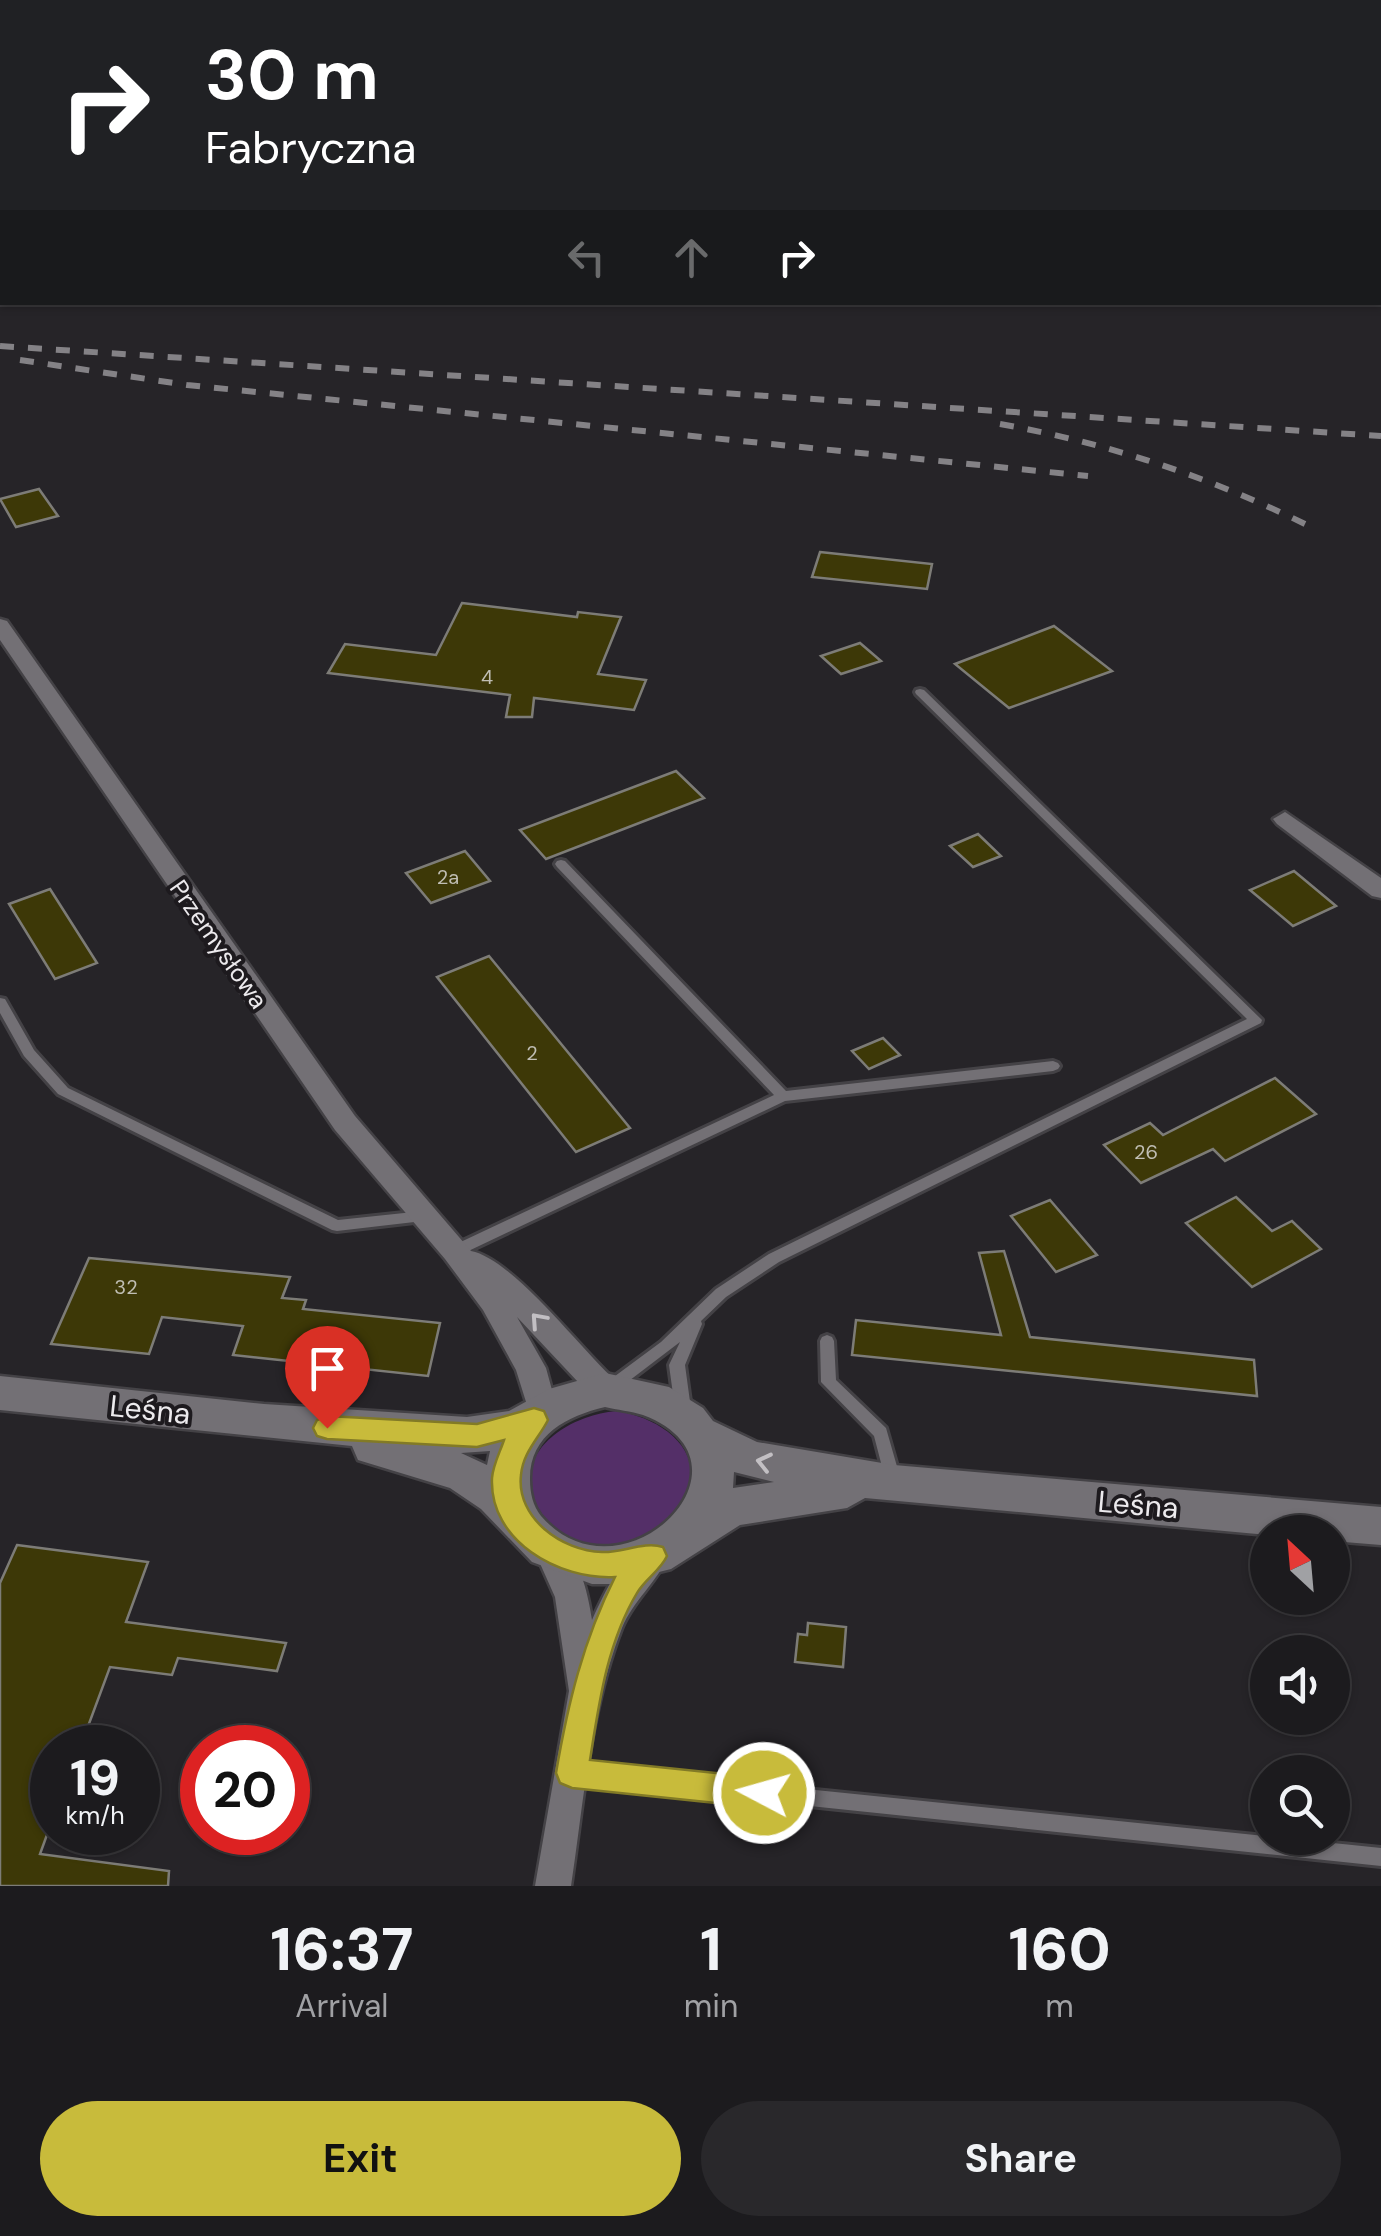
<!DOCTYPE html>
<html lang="en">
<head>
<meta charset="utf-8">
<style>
  :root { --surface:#1c1b1e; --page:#29282b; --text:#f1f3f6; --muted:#a0a1a4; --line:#3a393c; --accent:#c8bb3b }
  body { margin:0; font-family:"DM Sans",sans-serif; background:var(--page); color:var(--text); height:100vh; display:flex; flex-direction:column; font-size:38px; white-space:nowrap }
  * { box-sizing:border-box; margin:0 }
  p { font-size:32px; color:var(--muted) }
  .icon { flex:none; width:55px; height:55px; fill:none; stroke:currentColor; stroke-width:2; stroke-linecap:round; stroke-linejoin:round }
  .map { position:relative; height:1886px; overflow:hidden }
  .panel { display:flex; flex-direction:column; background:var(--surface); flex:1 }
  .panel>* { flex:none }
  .top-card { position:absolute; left:0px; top:0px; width:1382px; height:305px; box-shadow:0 2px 8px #0004,0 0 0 2px var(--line); background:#202124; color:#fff; overflow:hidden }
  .needle { width:65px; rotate:334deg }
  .tools { position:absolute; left:1250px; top:1515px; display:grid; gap:20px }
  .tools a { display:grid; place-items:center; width:100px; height:100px; border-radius:50%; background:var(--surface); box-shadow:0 2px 8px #0004,0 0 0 2px var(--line); font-size:50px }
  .speed { position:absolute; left:30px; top:1725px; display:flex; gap:20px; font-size:50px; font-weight:700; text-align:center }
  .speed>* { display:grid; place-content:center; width:130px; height:130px; border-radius:50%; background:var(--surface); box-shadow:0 2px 8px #0004,0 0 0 2px var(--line); line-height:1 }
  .speed small { font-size:25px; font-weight:400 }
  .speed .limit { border:15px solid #d22; background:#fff; color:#111 }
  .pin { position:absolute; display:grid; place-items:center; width:85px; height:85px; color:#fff; margin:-102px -42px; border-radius:50% 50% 50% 0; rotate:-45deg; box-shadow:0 0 10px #0007 }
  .pin .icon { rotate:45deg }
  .me { position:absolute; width:110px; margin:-55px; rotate:276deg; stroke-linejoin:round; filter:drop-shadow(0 0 8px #0008) }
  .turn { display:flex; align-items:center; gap:35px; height:210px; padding:0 40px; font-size:45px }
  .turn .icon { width:130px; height:130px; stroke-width:2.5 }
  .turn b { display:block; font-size:70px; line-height:85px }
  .lanes { display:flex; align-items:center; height:95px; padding:0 40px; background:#0003; justify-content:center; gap:50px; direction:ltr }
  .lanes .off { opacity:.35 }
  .eta { display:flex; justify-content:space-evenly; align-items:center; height:170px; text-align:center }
  .eta b { font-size:60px; font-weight:700; line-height:70px }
  .action { display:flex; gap:20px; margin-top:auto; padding:20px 40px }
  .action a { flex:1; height:115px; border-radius:60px; background:var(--accent); color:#111; font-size:40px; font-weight:700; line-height:115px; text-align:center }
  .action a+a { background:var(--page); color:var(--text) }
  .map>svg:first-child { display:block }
  .green { fill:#542f68 }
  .building { fill:#3d3807; stroke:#7d7c77; stroke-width:2.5 }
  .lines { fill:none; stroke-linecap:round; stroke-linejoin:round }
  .lane-casing { stroke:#444246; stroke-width:6 }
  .street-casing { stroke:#444246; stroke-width:5 }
  .secondary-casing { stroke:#444246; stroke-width:5 }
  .lane { fill:#737075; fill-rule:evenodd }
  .street { fill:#737075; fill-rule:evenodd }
  .secondary { fill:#737075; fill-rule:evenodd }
  .rail-far1 { stroke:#848286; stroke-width:5; stroke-dasharray:11 11; stroke-linecap:butt }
  .rail { stroke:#848286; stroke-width:6; stroke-dasharray:14 14; stroke-linecap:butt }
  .oneway { stroke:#c2bfc3 }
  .route { fill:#c8bb3b; stroke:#827a26; stroke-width:2.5 }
  .labels { text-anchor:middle; stroke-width:8; stroke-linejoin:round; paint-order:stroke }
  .number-label { font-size:20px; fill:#c0beb4 }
  .street-label { font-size:25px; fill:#eceaed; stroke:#1d1a1e }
  .near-street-label { font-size:30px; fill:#eceaed; stroke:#1d1a1e }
</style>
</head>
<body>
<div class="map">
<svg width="1381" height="1886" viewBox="0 0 1381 1886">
  <rect width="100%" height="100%" fill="#262428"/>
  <path class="green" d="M616,1411C666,1418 716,1458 678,1510C674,1515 670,1524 664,1528C630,1553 573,1553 545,1518C501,1461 562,1416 616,1411Z"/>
  <g class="building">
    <polygon points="39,489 58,516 16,527 0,499"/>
    <polygon points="820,552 932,564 927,589 812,577"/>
    <polygon points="462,603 577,617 578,612 621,617 598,674 646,680 634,710 534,698 532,717 506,717 510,695 328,673 345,644 436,655"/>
    <polygon points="1054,626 1112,671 1009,708 955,664"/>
    <polygon points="860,643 881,661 841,674 821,656"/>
    <polygon points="676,771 704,798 546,859 520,830"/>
    <polygon points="978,834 1001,856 973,867 950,846"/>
    <polygon points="465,851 490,881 431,903 406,873"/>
    <polygon points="1294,871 1336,906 1293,926 1250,890"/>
    <polygon points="50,889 97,963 55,979 9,904"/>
    <polygon points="489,956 630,1128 576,1152 437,977"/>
    <polygon points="883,1038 900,1055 869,1069 852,1051"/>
    <polygon points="1275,1078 1316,1114 1225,1161 1213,1149 1141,1183 1104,1145 1150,1123 1163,1135"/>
    <polygon points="1236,1197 1272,1231 1292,1221 1321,1249 1252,1287 1186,1223"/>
    <polygon points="1050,1200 1097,1255 1056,1272 1011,1216"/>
    <polygon points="1004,1251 1030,1337 1254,1360 1257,1396 852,1355 856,1320 1001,1335 979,1253"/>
    <polygon points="89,1258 290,1277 282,1298 306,1300 303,1309 440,1323 428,1376 233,1355 243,1326 162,1317 149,1354 51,1344"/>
    <polygon points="17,1545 148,1562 126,1622 286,1643 277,1671 178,1658 172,1675 110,1667 80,1748 52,1748 52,1821 40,1854 169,1871 168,1886 0,1886 0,1583"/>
    <polygon points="808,1623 846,1627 843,1667 795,1662 798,1634 807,1635"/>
  </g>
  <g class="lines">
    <defs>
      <g id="lane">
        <polygon points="0,265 2,266 2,270 0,271"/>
        <polygon points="920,689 924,690 1262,1020 1261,1023 779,1262 726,1297 701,1321 702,1324 685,1365 691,1409 688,1413 683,1415 678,1413 675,1409 669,1365 680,1342 617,1390 612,1392 607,1390 604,1386 607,1382 661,1342 716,1289 769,1254 1247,1019 916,694 915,692 916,690"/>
        <polygon points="561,860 565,861 786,1091 1053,1061 1058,1063 1060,1066 1058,1069 1053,1071 785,1101 460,1255 455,1257 450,1255 448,1251 450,1247 774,1095 557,867 555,864 557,861"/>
        <polygon points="0,998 5,999 34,1050 68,1088 338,1220 423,1211 428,1212 430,1216 428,1220 423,1221 337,1231 332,1230 58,1094 24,1056 0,1013"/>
        <polygon points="827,1335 832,1337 834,1341 836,1380 886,1428 900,1477 898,1482 892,1484 886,1482 874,1436 821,1382 820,1341 822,1337"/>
        <polygon points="572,1765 1381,1848 1381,1866 572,1781 566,1779 563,1773 566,1767"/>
      </g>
      <g id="street">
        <polygon points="1214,0 1229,0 1231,2 1216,2"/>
        <rect x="1380" y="117" width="1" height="10"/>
        <path d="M0,619L7,621L355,1116L471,1251C513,1259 581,1350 616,1381L620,1390L616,1399L605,1402L594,1399L517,1317L546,1368L558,1412L554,1421L543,1425L532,1421L516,1370L483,1310L445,1259L335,1130L0,640Z"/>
        <polygon points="1285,812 1381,878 1381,898 1372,896 1277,824 1273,819"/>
        <path d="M550,1536C578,1546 588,1593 592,1620C604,1594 629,1535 663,1547L668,1557C656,1583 633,1601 622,1628C590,1710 584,1800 571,1886H535L569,1691L555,1597L534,1550L539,1540Z"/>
      </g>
      <path id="secondary" d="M605,1373L669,1387L703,1408L713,1421L757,1442L894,1465L1381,1507V1545L1332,1541V1532L1268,1535L865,1498L847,1508L740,1525L671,1569L611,1584H592L532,1562L481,1509L450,1488L358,1460L352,1446L0,1410V1376L264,1404L467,1417L509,1411L549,1389ZM605,1407C617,1410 631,1411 643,1415C769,1463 622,1609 541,1516C533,1506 530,1493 530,1480C529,1435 567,1416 605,1407ZM490,1451L487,1465L461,1453ZM734,1472L774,1482L733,1488Z"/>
    </defs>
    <use href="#lane" class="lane-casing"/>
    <use href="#street" class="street-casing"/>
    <use href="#secondary" class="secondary-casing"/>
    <use href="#lane" class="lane"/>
    <use href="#street" class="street"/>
    <use href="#secondary" class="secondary"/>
    <polyline class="rail-far1" points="1278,0 1282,2"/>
    <g class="rail">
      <polyline points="0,346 1381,436"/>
      <polyline points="20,360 187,385 1088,476"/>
      <path d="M1000,424C1107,443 1207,476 1305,524"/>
    </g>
  </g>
  <defs><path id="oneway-chevron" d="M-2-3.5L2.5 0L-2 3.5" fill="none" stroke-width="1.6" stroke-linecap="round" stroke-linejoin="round" transform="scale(2.5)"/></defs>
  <g class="oneway">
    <use href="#oneway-chevron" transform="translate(538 1320) rotate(-132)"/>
    <use href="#oneway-chevron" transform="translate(764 1462) rotate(-167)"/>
  </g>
  <path class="route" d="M534,1408L544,1411L548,1420C539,1438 523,1452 521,1475C516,1518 562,1551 602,1552C622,1553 644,1541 663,1547L667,1556C660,1571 645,1579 637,1593C607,1643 599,1703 590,1760L764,1778L776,1782L781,1793L776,1804L764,1808L572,1788L560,1783L556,1773C568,1703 583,1641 615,1577C559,1580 489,1541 492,1478C493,1465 500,1452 504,1440L477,1447L327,1439L317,1436L313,1428L317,1420L327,1416L477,1424Z"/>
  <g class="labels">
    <g class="number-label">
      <text x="487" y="684">4</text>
      <text x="448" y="884">2a</text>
      <text x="532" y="1060">2</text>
      <text x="1146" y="1159">26</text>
      <text x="126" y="1294">32</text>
    </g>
    <g class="street-label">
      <text transform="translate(219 944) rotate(55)" y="9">Przemysłowa</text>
    </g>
    <g class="near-street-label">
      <text transform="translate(150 1410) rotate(6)" y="10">Leśna</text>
      <text transform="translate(1138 1505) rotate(5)" y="10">Leśna</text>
    </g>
  </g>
</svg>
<div class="tools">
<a><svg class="needle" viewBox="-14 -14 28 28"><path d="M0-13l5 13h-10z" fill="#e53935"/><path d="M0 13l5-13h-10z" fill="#a0a1a4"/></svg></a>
<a><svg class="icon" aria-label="sound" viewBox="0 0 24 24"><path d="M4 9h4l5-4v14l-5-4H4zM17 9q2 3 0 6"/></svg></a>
<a><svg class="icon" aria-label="search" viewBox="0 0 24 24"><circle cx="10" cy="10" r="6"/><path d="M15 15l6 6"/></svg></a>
</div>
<div class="speed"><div>19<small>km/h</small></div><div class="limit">20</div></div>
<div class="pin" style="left:327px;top:1428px;background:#d93025"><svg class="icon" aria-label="arrive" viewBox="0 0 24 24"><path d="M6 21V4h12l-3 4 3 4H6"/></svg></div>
<svg class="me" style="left:764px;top:1793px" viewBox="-20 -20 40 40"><circle r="17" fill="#c8bb3b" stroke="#fff" stroke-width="3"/><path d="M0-11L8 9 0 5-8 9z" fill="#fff"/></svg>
<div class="top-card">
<div class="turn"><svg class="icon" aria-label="right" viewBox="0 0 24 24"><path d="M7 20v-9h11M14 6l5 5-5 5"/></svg><div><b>30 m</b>Fabryczna</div></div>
<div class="lanes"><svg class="icon off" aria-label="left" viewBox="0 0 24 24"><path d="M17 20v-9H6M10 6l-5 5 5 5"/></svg><svg class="icon off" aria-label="ahead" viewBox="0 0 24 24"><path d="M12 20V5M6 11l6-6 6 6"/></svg><svg class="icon" aria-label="right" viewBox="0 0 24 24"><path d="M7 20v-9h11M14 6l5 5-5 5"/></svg></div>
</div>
</div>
<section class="panel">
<div class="eta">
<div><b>16:37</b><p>Arrival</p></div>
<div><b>1</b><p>min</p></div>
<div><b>160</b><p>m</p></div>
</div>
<div class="action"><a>Exit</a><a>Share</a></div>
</section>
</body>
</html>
